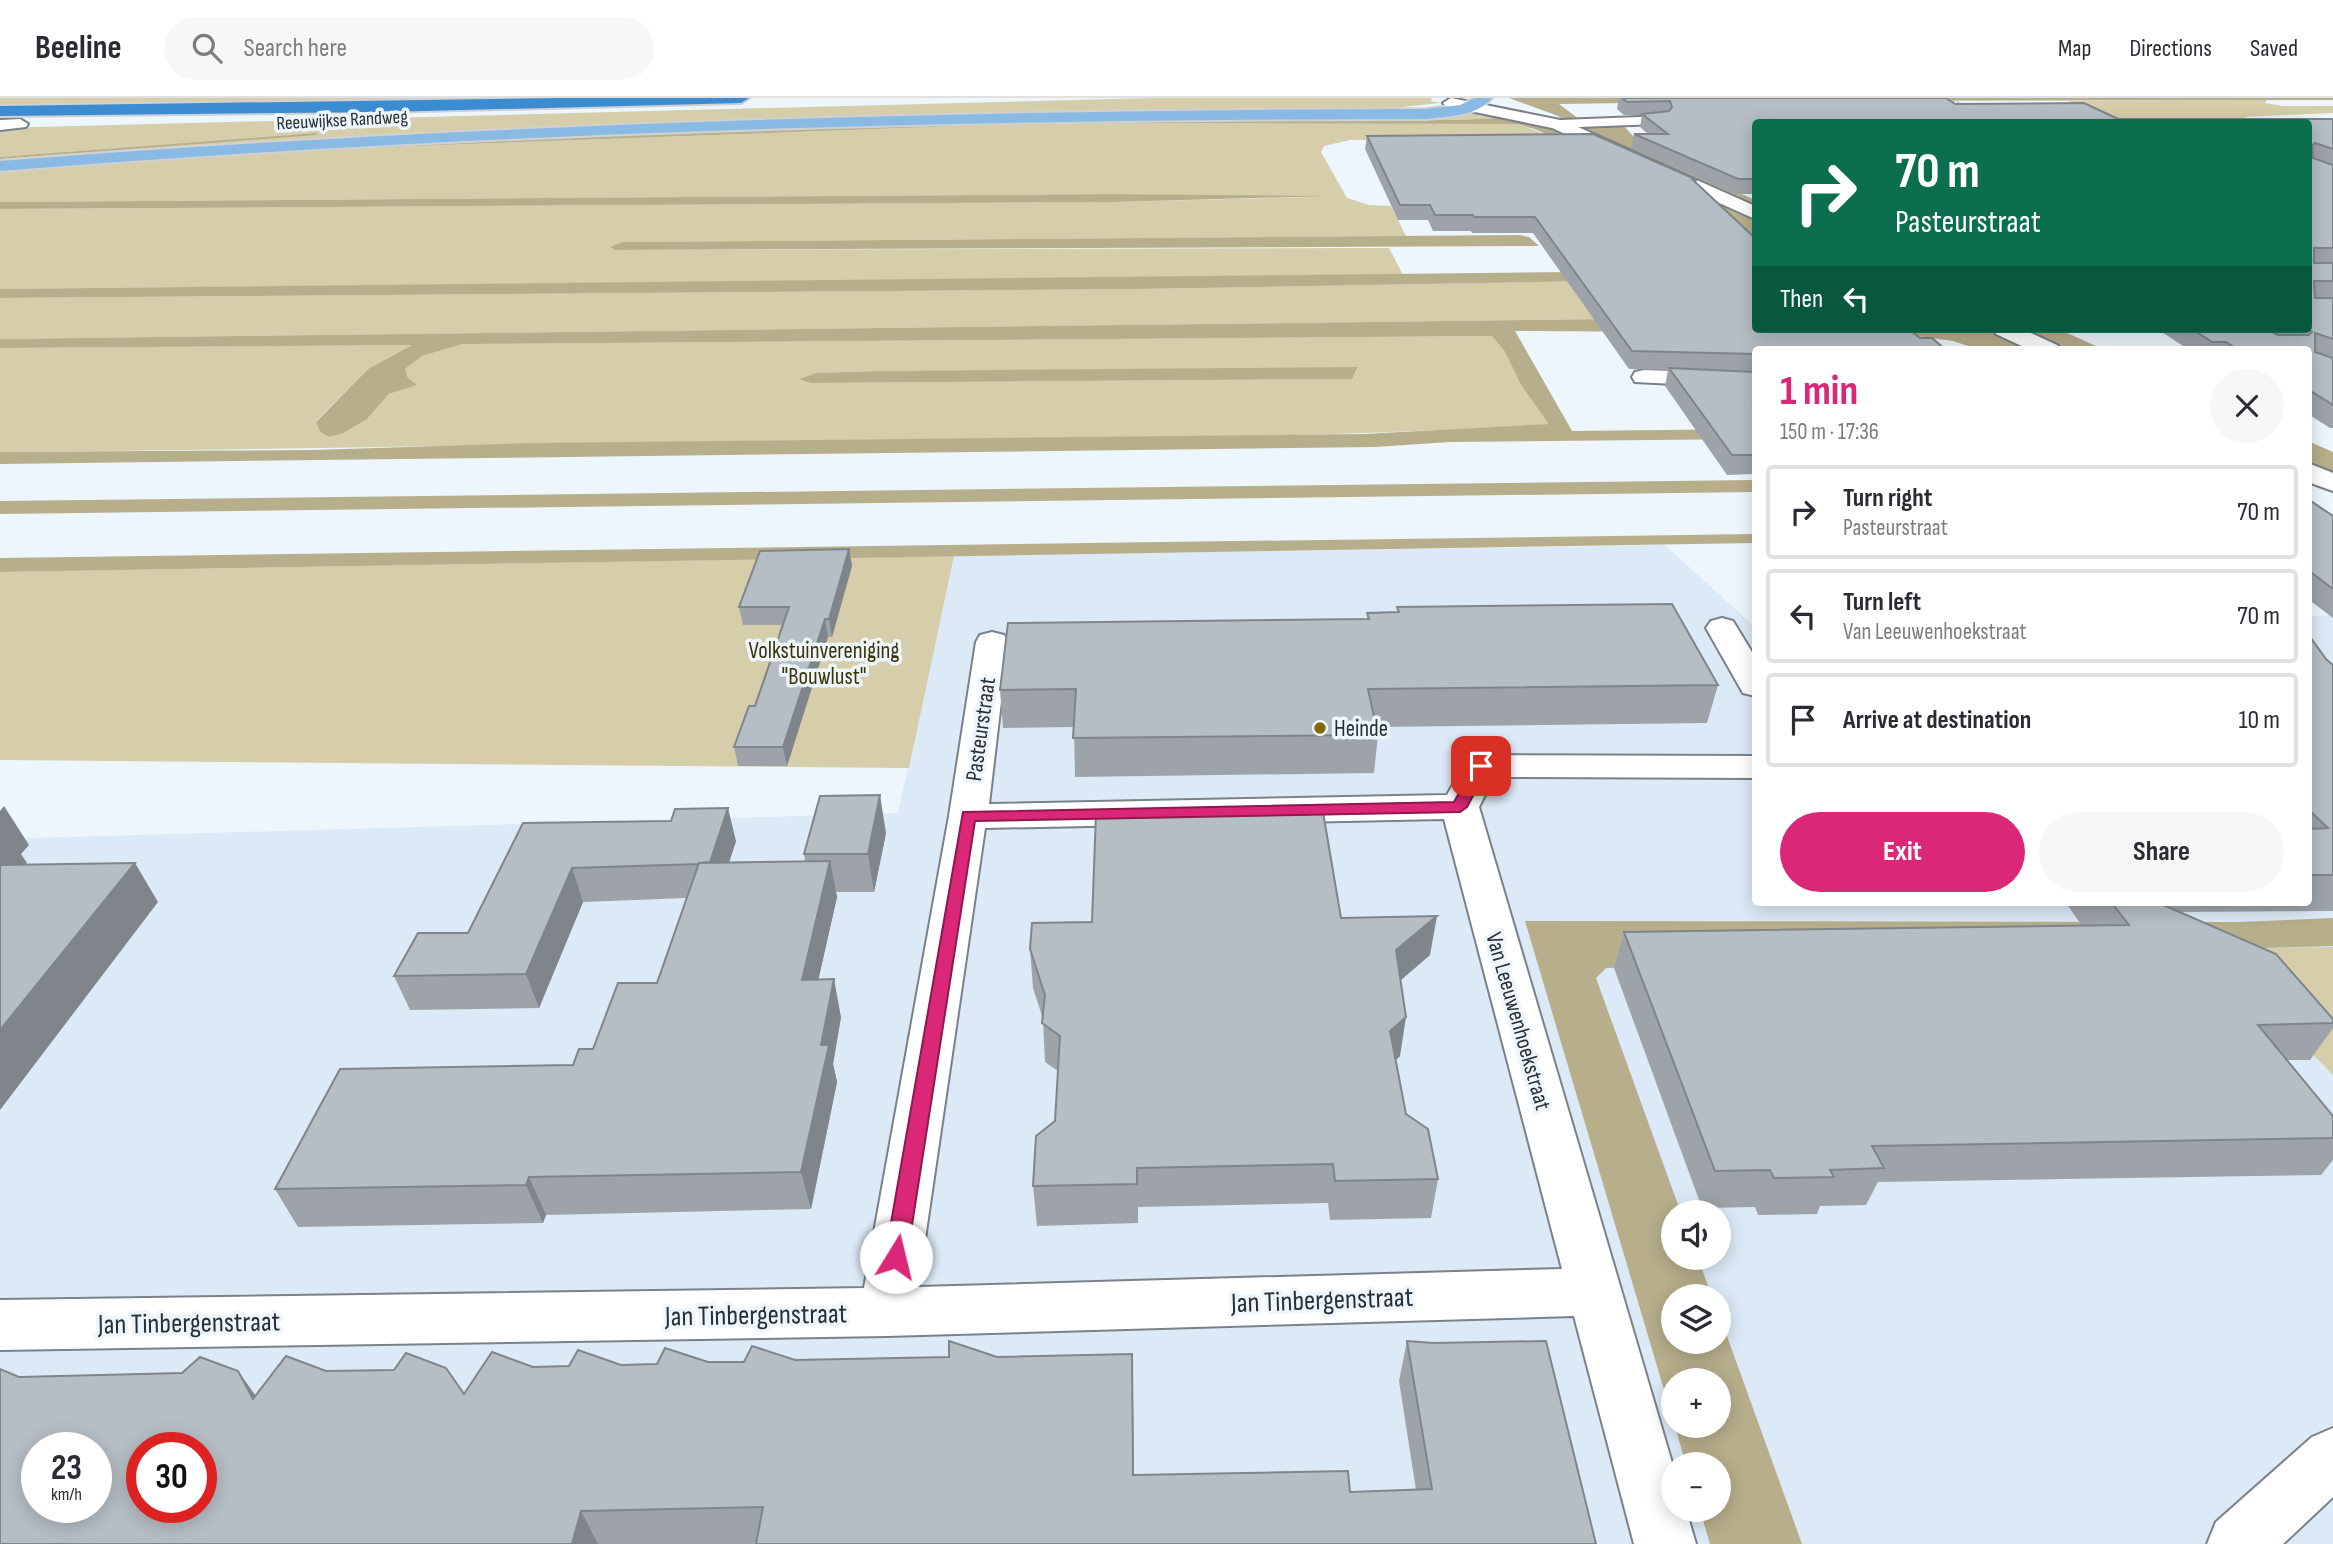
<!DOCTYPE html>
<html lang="en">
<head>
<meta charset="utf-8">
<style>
  :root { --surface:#fff; --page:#f7f7f7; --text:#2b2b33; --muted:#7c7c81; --line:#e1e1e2; --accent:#db2777 }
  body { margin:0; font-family:"Sofia Sans Condensed",sans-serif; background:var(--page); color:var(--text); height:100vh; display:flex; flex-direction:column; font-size:26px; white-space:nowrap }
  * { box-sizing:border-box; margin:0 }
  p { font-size:23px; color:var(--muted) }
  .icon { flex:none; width:38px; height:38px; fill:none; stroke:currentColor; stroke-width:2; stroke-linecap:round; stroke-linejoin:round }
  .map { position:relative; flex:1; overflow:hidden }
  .side { position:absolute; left:1752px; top:248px; width:560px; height:560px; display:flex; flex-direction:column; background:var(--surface); border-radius:7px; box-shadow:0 4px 18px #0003 }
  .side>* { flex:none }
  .top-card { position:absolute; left:1752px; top:21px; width:560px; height:214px; border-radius:7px; box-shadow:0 4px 18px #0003; background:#0b6e4f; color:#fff; overflow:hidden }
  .buttons { position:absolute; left:1661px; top:1102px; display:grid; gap:14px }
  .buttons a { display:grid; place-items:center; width:70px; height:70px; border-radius:50%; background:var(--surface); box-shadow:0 4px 18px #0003; font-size:35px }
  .speed { position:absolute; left:21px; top:1334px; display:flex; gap:14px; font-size:35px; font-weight:700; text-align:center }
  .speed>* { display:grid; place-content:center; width:91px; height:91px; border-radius:50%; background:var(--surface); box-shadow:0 4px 18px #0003; line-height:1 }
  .speed small { font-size:18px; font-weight:400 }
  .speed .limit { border:10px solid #d22; background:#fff; color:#111 }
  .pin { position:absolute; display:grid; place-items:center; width:60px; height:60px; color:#fff; margin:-30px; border-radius:14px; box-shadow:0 4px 10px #0006 }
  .me { position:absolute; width:77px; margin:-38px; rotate:9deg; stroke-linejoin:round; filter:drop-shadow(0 0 5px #0008) }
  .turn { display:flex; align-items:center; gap:24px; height:147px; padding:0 28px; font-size:32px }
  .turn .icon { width:91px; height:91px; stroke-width:2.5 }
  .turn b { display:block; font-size:49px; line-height:60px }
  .then { display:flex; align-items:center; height:66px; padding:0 28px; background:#0003; gap:14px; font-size:26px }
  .round { display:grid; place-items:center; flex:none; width:74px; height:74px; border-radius:37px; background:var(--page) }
  .summary { display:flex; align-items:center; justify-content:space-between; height:119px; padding:0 28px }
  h1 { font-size:42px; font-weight:700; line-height:52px; color:var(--accent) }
  .button { display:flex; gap:14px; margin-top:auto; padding:14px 28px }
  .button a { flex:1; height:80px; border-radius:42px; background:var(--accent); color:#fff; font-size:28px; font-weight:700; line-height:80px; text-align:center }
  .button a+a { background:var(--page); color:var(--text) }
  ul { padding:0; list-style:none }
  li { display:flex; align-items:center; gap:21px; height:94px; margin:0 14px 10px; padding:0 14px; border:4px solid var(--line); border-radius:7px }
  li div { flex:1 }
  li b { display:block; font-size:26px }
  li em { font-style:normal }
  header { display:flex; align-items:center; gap:42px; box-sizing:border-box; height:98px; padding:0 35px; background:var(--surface); border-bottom:2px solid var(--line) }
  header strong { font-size:33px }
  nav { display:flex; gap:38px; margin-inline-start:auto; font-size:24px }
  .search { width:490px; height:63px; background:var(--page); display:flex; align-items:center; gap:18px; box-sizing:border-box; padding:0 24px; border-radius:38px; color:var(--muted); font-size:26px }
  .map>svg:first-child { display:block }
  .built { fill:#dceaf7; fill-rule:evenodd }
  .green { fill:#d6cdaa; fill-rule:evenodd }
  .water { fill:#b7ae8b }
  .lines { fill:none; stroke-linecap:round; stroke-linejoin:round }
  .minor-casing { stroke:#7a8188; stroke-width:4 }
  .major-casing { stroke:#d1d1d2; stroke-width:4 }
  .highway-casing { stroke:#d1d1d2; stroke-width:4 }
  .path { stroke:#b1b7bd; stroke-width:2; stroke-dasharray:2.5 2; stroke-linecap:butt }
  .minor { fill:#fff; fill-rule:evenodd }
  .major { fill:#89bae3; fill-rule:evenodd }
  .highway { fill:#3b8cd1; fill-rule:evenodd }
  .wall { fill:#9da3a9 }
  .shaded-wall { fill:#7f858a }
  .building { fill:#b6bec5; stroke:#7f858a; stroke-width:2; fill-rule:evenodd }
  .route { fill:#db2777; stroke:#8e194d; stroke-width:2 }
  .poi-dot { fill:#806c06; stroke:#eef6fd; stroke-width:2.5 }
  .labels { text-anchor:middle; stroke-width:7; stroke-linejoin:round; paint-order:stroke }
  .far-street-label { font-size:19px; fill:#2c2f32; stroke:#eef6fd }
  .park-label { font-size:23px; fill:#3c3202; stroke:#eef6fd }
  .poi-label { font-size:23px; fill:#2c2f32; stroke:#eef6fd; text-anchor:start }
  .street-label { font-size:23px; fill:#2c2f32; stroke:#eef6fd }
  .near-street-label { font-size:28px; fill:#2c2f32; stroke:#eef6fd }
</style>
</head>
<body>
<header>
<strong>Beeline</strong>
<div class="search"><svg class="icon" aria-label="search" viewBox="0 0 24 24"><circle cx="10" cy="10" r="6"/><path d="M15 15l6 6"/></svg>Search here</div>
<nav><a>Map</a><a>Directions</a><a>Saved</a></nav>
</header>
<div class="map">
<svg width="2333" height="1446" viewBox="0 0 2333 1446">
  <rect width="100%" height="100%" fill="#eef6fd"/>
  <path class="built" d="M1665,447L1755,529V805H2308V518L2333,517V1446H0V741L898,715L954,458ZM1673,1115H1718V1160H1673ZM1673,1199H1718V1244H1673ZM1673,1283H1718V1328H1673ZM37,1349H96V1409H37ZM142,1349H201V1409H142ZM1673,1367H1718V1412H1673Z"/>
  <g class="green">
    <polygon points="0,0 546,0 0,7"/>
    <polygon points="1151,0 1432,0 1431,3 1441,5 1374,12 1046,15 385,37 195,48 0,65 0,61 317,36 0,59 0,30"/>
    <polygon points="2267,2 2265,5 2283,8 2333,8 2333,15 2244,19 2259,24 2122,24 2068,3"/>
    <polygon points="1469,13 1513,19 1459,22 1038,23 500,41 281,53 1038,25 1518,26 1560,42 1350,42 1324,48 1321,54 1347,100 1369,107 1391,108 1406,138 622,144 610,149 615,152 1389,150 1403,177 0,191 0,111 1115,104 1313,99 1110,96 0,104 0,71 264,49 839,26"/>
    <polygon points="1651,182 1684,220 0,241 0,200 1140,191"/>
    <path d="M1492,238L1505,254L1521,287L1550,326C1309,342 1067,339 825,342C550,345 275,352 0,354V250L412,247L368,271L316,323L320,334L329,339L367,321L389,296L416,287L408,280L405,271L422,258L463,246ZM1358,270L1352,281L811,285L801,281L816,275L877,273Z"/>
    <polygon points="954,458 909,670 0,662 0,474"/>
    <polygon points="2333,849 2333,977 2210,851"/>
  </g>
  <g class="water">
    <polygon points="1509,0 2333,0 2333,2 1759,3 1559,6 1583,24 1622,26 1635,40 1633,46 1755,102 1755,109 1553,16"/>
    <polygon points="1513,19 1541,24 1648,72 1755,123 1755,144 1668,91 1537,32 1518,26 1038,25 281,53 500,41 1038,23 1459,22"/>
    <polygon points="318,35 316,37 0,61 0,59"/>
    <polygon points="1110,96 1328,98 1115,104 0,111 0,104"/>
    <polygon points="1520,137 1529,139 1539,148 615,152 610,149 622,144"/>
    <polygon points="1755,172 1651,182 1140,191 0,200 0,191"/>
    <polygon points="1684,220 1755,231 1989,231 2033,252 1980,252 1953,243 1894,235 1515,233 1572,333 1755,331 1755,341 1450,344 1375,349 0,366 0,354 313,352 534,345 1364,336 1549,326 1521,287 1505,254 1492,238 463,246 422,258 405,271 408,280 417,287 389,296 367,321 343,335 329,339 320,334 316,324 368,271 412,247 0,250 0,241"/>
    <polygon points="2019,231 2058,231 2105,252 2064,252"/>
    <polygon points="1358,269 1352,281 811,285 799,281 816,275 877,273"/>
    <polygon points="2308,343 2333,354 2333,376 2308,365"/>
    <polygon points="1755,382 1755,394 0,416 0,403"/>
    <polygon points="1755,436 1755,445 0,474 0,460"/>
    <polygon points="2333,820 2333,848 1606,870 1596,880 1681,1115 1673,1115 1673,1160 1698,1160 1712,1199 1673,1199 1673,1244 1718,1244 1719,1216 1802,1446 1710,1446 1700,1412 1718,1412 1718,1367 1686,1367 1675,1328 1718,1328 1718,1283 1673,1283 1673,1322 1525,823 2237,824"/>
  </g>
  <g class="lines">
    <defs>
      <g id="minor">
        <polygon points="1451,0 1560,22 1665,18 1667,21 1665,24 1659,26 1578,29 1755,108 1755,121 1552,30 1446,8 1443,5"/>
        <polygon points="20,21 28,26 26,29 0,32 0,22"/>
        <polygon points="1993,231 2022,231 2057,247 2061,252 2030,252 1996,236"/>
        <polygon points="1644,272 1755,276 1755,290 1635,284 1632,279 1635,274"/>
        <polygon points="2308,365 2333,375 2333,393 2308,384"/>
        <polygon points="1722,520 1733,523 1755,559 1755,598 1743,595 1706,530 1711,523"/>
        <path d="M992,534L1004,537L1008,544L989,706L1447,697L1468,660L1481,657L1755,658V680L1494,679L1479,709L1673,1368V1412H1686L1696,1446H1634L1574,1218L887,1238L0,1252V1202L864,1190L949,718L976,544L980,537ZM1444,721L1562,1171L918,1189L985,730Z"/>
        <polygon points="2333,1330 2333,1399 2283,1446 2207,1446 2216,1424 2312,1339"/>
      </g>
      <path id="major" d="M1475,0H1492C1476,19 1448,18 1426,21C950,21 475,35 0,73V63C475,26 950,12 1426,11L1460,7Z"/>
      <polygon id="highway" points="561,0 749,0 741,5 385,14 0,18 0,8"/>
    </defs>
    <use href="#minor" class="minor-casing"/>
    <use href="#major" class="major-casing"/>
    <use href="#highway" class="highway-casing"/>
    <polyline class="path" points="1949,0 1964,8"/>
    <use href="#minor" class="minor"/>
    <use href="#major" class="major"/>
    <use href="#highway" class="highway"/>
  </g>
  <g class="wall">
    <polygon points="1619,0 1946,0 1955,6 2118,21 2333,21 2333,330 2330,330 2308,316 2308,252 2189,252 2165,236 2152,231 2266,231 2278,237 2279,237 2267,231 2308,231 2308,24 1755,24 1755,96 1735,96 1631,50 1634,36 1648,36 1640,29 1642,17 1624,17 1617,11"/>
    <polygon points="1367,38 1697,82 1696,85 1755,252 1755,376 1727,377 1665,288 1668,272 1629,271 1533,135 1472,135 1471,133 1433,133 1428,122 1398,122 1365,51"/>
    <polygon points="2308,401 2333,418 2333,520 2308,501"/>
    <polygon points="849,451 852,468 832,539 828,539 787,668 738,668 734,649 755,608 783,527 743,527 739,509"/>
    <polygon points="1397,509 1718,587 1707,625 1376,629 1378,637 1374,675 1075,679 1074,629 1003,630 1000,592 1367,521 1367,515 1397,514"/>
    <polygon points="2308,536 2326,561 2333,567 2333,813 2181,814 2333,921 2333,930 2310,962 2287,962 2333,1018 2333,1062 2321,1077 1878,1084 1866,1107 1820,1108 1817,1116 1758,1117 1755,1109 1702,1110 1614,870 1624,834 2082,828 2066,805 2308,805"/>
    <polygon points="523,725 736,743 729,764 805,763 804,756 886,735 874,794 836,794 837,799 818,882 841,919 833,966 837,984 811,1111 546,1117 543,1125 298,1129 275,1091 573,967 593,951 657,885 686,800 583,804 539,910 410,912 394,878 468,835"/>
    <polygon points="1341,820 1430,857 1400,883 1400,958 1396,962 1406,1016 1438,1081 1431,1120 1330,1122 1328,1105 1138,1109 1138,1125 1037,1128 1033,1088 1055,1023 1058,973 1045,964 1043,921 1033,890 1030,851"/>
    <polygon points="1407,1243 1596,1446 0,1446 19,1279 238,1273 255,1297 326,1273 464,1296 533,1269 1132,1256 1134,1377 1350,1394 1416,1392 1399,1283"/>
  </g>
  <g class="shaded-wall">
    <polygon points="849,451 852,468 832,539 829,521"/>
    <polygon points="825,521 828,539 787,668 783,649"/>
    <polygon points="880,697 886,735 874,794 868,756"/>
    <polygon points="4,708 29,747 21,756 27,765 0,795 0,713"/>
    <polygon points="728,710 736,743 718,799 709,766"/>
    <polygon points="830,763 837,799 810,919 802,882"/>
    <polygon points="135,765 158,804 0,1012 0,932"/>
    <polygon points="572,770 583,804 539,910 526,876"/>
    <polygon points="1437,818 1430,857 1390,891 1396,852"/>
    <polygon points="834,881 841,919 833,966 837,984 811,1111 801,1074 821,947"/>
    <polygon points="1406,919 1400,958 1385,972 1390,933"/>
    <polygon points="529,1079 546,1117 543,1125 526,1087"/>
    <polygon points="1132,1256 1133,1297 1134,1416 1133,1377"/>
    <polygon points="238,1273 267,1314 253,1301"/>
    <polygon points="581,1413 598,1446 572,1446"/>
  </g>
  <g class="building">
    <polygon points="1622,0 1946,0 1955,6 2084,5 2118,21 2333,21 2333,51 2315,45 2312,48 2313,60 2333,67 2333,150 2314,150 2314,165 2333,165 2333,183 2314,183 2315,200 2333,200 2333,241 2315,235 2315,254 2333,260 2333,307 2312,294 2308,294 2308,252 2238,252 2226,244 2212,244 2192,231 2266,231 2278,237 2309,237 2312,234 2308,230 2308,24 1755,24 1755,81 1738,81 1634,36 1668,36 1642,16 1669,13 1672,9 1670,3 1627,4"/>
    <polygon points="1593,36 1697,82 1693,82 1755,140 1755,231 1910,232 1920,240 1932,240 1946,252 1755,252 1755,256 1632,253 1535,119 1474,119 1473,117 1435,117 1430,107 1400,107 1367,38"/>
    <polygon points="1669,270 1755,274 1755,306 1753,306 1755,310 1755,357 1732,357"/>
    <polygon points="2308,401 2333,418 2333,491 2308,472"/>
    <polygon points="849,451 829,521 825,521 783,649 734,649 749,608 755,608 789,509 739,509 760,453"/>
    <polygon points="1672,506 1718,587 1368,591 1378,637 1073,640 1076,591 1000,592 1008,525 1369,521 1367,515 1399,514 1397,509"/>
    <polygon points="2308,536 2326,561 2333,567 2333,777 2308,777 2308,731 2328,730 2308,711"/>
    <polygon points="880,697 868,756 804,756 820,698"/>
    <polygon points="728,710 710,764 699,765 698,766 572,770 526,876 394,878 418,835 468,835 523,725 671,723 675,711"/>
    <polygon points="1323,714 1341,820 1437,818 1396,852 1406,919 1390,933 1406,1016 1428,1031 1438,1081 1335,1083 1333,1066 1137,1070 1137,1086 1033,1088 1036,1038 1055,1023 1060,938 1042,925 1045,897 1030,851 1032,825 1092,824 1096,716"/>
    <polygon points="830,763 802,882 834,881 821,947 829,947 801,1074 529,1079 526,1087 275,1091 340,971 573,967 579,951 593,951 618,885 657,885 699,765"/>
    <polygon points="135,765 0,932 0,767"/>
    <polygon points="2112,805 2159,805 2276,856 2333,921 2333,925 2258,927 2333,1018 2333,1040 1872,1048 1884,1070 1830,1072 1834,1079 1774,1080 1770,1072 1715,1073 1624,834 2129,827"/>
    <path d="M949,1243L997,1259L1132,1256L1133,1377L1348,1373L1350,1394L1432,1391L1407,1243L1434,1245L1546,1243L1596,1446H756L763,1409L581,1413L572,1446H0V1271L19,1279L182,1275L200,1259L238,1273L253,1301L286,1258L326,1273L394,1272L406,1255L446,1270L464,1296L492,1254L533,1269L569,1268L578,1252L621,1267L657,1266L665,1250L708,1264H744L752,1248L795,1262L949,1259ZM37,1349H96V1409H37ZM142,1349H201V1409H142Z"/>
  </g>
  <polygon class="route" points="1481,664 1489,668 1467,709 1460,714 975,723 907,1159 904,1165 896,1168 889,1165 885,1159 963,714 1454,704 1474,668"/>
  <circle class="poi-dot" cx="1320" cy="630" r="7"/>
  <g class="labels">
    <g class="far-street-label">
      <text transform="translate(342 21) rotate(-3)" y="7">Reeuwijkse Randweg</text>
    </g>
    <g class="park-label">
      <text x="824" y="560">Volkstuinvereniging<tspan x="824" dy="26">"Bouwlust"</tspan></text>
    </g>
    <g class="poi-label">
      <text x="1334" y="638">Heinde</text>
    </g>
    <g class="street-label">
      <text transform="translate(980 631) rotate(-82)" y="8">Pasteurstraat</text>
      <text transform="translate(1519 923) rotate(74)" y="8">Van Leeuwenhoekstraat</text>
    </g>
    <g class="near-street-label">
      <text transform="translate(1322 1201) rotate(-2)" y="10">Jan Tinbergenstraat</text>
      <text transform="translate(756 1216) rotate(-1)" y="10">Jan Tinbergenstraat</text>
      <text transform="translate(189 1224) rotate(-1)" y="10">Jan Tinbergenstraat</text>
    </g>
  </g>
</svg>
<div class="buttons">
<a><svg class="icon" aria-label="sound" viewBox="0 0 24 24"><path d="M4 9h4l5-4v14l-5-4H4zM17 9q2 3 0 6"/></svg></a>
<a><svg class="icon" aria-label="layers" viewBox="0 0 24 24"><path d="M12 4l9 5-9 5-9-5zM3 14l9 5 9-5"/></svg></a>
<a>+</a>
<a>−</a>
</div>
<div class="speed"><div>23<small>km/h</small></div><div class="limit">30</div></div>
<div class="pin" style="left:1481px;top:668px;background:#d93025"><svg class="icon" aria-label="arrive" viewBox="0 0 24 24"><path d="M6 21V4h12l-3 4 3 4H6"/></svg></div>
<svg class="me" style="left:896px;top:1159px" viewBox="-20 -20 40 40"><circle r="19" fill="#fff"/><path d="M0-13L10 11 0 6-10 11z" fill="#db2777"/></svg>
<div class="top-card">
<div class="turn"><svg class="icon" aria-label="right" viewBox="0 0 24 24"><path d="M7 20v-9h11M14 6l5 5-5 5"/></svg><div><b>70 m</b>Pasteurstraat</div></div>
<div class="then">Then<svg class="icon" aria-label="left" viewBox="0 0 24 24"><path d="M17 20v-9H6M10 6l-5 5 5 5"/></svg></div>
</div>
<section class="side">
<div class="summary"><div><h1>1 min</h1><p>150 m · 17:36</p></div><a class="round"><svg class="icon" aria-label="close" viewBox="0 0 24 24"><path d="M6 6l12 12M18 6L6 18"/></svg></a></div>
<ul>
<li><svg class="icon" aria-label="right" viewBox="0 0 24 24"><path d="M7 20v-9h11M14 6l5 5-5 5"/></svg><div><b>Turn right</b><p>Pasteurstraat</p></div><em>70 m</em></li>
<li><svg class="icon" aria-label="left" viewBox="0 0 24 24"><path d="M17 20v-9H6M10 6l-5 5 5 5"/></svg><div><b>Turn left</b><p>Van Leeuwenhoekstraat</p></div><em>70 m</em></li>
<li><svg class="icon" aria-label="arrive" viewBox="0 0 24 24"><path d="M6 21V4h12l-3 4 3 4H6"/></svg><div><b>Arrive at destination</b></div><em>10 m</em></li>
</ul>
<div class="button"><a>Exit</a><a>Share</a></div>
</section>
</div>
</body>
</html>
